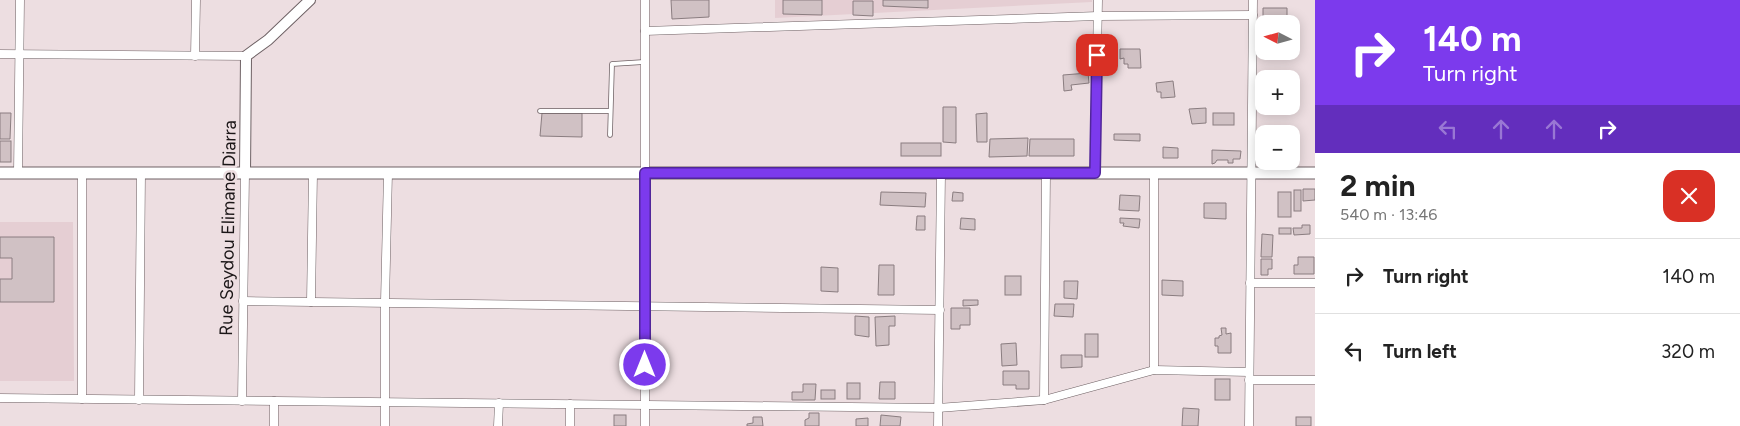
<!DOCTYPE html>
<html lang="en">
<head>
<meta charset="utf-8">
<style>
  :root { --surface:#fff; --page:#f2f2f2; --text:#222; --muted:#767676; --line:#e0e0e0 }
  body { margin:0; font-family:Figtree,sans-serif; background:var(--page); color:var(--text); height:100vh; display:flex; flex-direction:column; font-size:19px; white-space:nowrap }
  * { box-sizing:border-box; margin:0 }
  p { font-size:16px; color:var(--muted) }
  .icon { flex:none; width:28px; height:28px; fill:none; stroke:currentColor; stroke-width:2; stroke-linecap:round; stroke-linejoin:round }
  .map { position:relative; flex:1; overflow:hidden }
  .sheet { display:flex; flex-direction:column; background:var(--surface); width:425px }
  .sheet>* { flex:none }
  .hud { background:#7c3aed; color:#fff; overflow:hidden }
  .needle { width:32px; rotate:276deg }
  .fabs { position:absolute; left:1255px; top:15px; display:grid; gap:10px }
  .fabs a { display:grid; place-items:center; width:45px; height:45px; border-radius:10px; background:var(--surface); box-shadow:0 2px 12px #0003; font-size:25px }
  .pin { position:absolute; display:grid; place-items:center; width:42px; height:42px; color:#fff; margin:-21px; border-radius:10px; box-shadow:0 2px 8px #0006 }
  .me { position:absolute; width:55px; margin:-28px; rotate:0deg; stroke-linejoin:round; filter:drop-shadow(0 0 4px #0008) }
  .turn { display:flex; align-items:center; gap:18px; height:105px; padding:0 25px; font-size:22px }
  .turn .icon { width:65px; height:65px; stroke-width:2.5 }
  .turn b { display:block; font-size:35px; line-height:42px }
  .lanes { display:flex; align-items:center; height:48px; padding:0 25px; background:#0003; justify-content:center; gap:25px; direction:ltr }
  .lanes .off { opacity:.35 }
  .round { display:grid; place-items:center; flex:none; width:52px; height:52px; border-radius:15px; background:var(--page) }
  .headline { display:flex; align-items:center; justify-content:space-between; height:85px; padding:0 25px }
  h1 { font-size:30px; font-weight:700; line-height:38px }
  ul { padding:0; list-style:none }
  li { display:flex; align-items:center; gap:15px; height:75px; padding:0 25px; border-top:1px solid var(--line) }
  li div { flex:1 }
  li b { display:block; font-size:19px }
  li em { font-style:normal }
  main { display:flex; flex:1; min-height:0 }
  .map>svg:first-child { display:block }
  .built { fill:#e5ced3 }
  .building { fill:#d0c1c4; stroke:#8a7d80 }
  .lines { fill:none; stroke-linecap:round; stroke-linejoin:round }
  .lane-casing { stroke:#6e6164; stroke-width:5.5 }
  .street-casing { stroke:#6e6164; stroke-width:9 }
  .secondary-casing { stroke:#6e6164; stroke-width:12 }
  .primary-casing { stroke:#6e6164; stroke-width:13 }
  .lane { stroke:#fff; stroke-width:4 }
  .street { stroke:#fff; stroke-width:8 }
  .secondary { stroke:#fff; stroke-width:10 }
  .primary { stroke:#fff; stroke-width:11 }
  .route-casing { stroke:#51269a; stroke-width:12 }
  .route { stroke:#7c3aed; stroke-width:9 }
  .labels { text-anchor:middle; stroke-width:5; stroke-linejoin:round; paint-order:stroke }
  .street-label { font-size:18px; fill:#1b1617; stroke:#eddee1 }
</style>
</head>
<body>
<main>
<div class="map">
<svg width="1315" height="426" viewBox="0 0 1315 426">
  <rect width="100%" height="100%" fill="#eddee1"/>
  <g class="built">
    <polygon points="775,0 1092,0 1092,2 775,18"/>
    <polygon points="0,222 73,222 74,381 0,381"/>
  </g>
  <g class="building">
    <polygon points="671,0 709,0 709,17 672,19"/>
    <polygon points="783,0 822,0 822,15 783,14"/>
    <polygon points="883,0 928,0 928,8 883,6"/>
    <polygon points="853,1 873,1 873,16 853,15"/>
    <polygon points="1263,8 1287,8 1287,24 1264,24 1263,30"/>
    <polygon points="1120,49 1140,49 1141,68 1128,68 1128,64 1124,64 1124,58 1120,59"/>
    <polygon points="1088,73 1089,83 1071,85 1072,90 1064,91 1063,75"/>
    <polygon points="1173,81 1175,97 1161,98 1161,92 1157,92 1156,83"/>
    <polygon points="943,107 956,107 956,143 943,142"/>
    <polygon points="1206,108 1206,123 1192,124 1189,109"/>
    <polygon points="0,113 11,113 10,139 0,139"/>
    <polygon points="542,113 582,113 582,137 540,136"/>
    <polygon points="987,113 987,142 977,142 976,114"/>
    <rect x="1213" y="113" width="21" height="12"/>
    <polygon points="1114,134 1140,134 1140,141 1114,140"/>
    <rect x="1262" y="135" width="2" height="13"/>
    <polygon points="1028,138 1027,156 989,157 990,139"/>
    <polygon points="1030,139 1074,139 1074,156 1029,156"/>
    <rect x="0" y="141" width="11" height="21"/>
    <rect x="901" y="143" width="40" height="13"/>
    <polygon points="1163,147 1178,148 1178,158 1163,158"/>
    <polygon points="1212,150 1241,151 1240,159 1233,159 1233,163 1228,163 1228,160 1217,160 1215,163 1212,164"/>
    <polygon points="1303,189 1315,189 1315,200 1303,201"/>
    <rect x="1294" y="190" width="7" height="21"/>
    <polygon points="881,192 926,193 925,207 880,205"/>
    <polygon points="953,192 963,193 963,201 952,201"/>
    <rect x="1278" y="192" width="13" height="25"/>
    <polygon points="1120,195 1140,196 1139,211 1119,210"/>
    <polygon points="1204,203 1226,203 1226,219 1204,218"/>
    <polygon points="917,216 925,216 925,230 916,230"/>
    <polygon points="961,218 975,219 975,230 960,229"/>
    <polygon points="1120,218 1140,219 1139,228 1123,226 1124,223 1120,223"/>
    <polygon points="1302,225 1310,225 1310,234 1294,235 1293,228 1302,228"/>
    <rect x="1279" y="228" width="12" height="6"/>
    <polygon points="1262,234 1273,235 1272,257 1261,257"/>
    <polygon points="0,237 54,237 54,302 0,302 0,279 12,279 12,258 0,258"/>
    <polygon points="1298,257 1314,257 1314,274 1294,274 1294,265 1298,265"/>
    <polygon points="1261,259 1272,259 1272,269 1268,269 1268,275 1261,275"/>
    <polygon points="879,265 894,265 894,295 878,295"/>
    <polygon points="821,267 838,268 838,292 821,291"/>
    <rect x="1005" y="276" width="16" height="19"/>
    <polygon points="1162,280 1183,281 1183,296 1162,295"/>
    <polygon points="1064,281 1078,281 1077,299 1064,298"/>
    <polygon points="963,300 978,300 978,305 963,306"/>
    <polygon points="1055,304 1074,304 1073,317 1054,316"/>
    <polygon points="951,308 970,308 970,325 960,325 960,329 951,329"/>
    <polygon points="855,316 869,317 869,337 855,335"/>
    <polygon points="895,316 895,326 889,326 889,345 876,346 875,317"/>
    <polygon points="1221,328 1226,328 1226,334 1231,333 1231,353 1218,353 1218,346 1215,346 1215,338 1219,338 1219,336 1222,335"/>
    <rect x="1085" y="334" width="13" height="23"/>
    <polygon points="1016,343 1017,365 1002,366 1001,344"/>
    <polygon points="1061,355 1082,355 1082,367 1061,368"/>
    <polygon points="1003,371 1029,371 1029,389 1016,389 1016,385 1003,385"/>
    <rect x="1215" y="379" width="15" height="21"/>
    <polygon points="880,382 895,382 895,399 879,399"/>
    <rect x="847" y="383" width="13" height="16"/>
    <polygon points="803,384 816,384 815,400 792,400 792,392 803,392"/>
    <rect x="821" y="390" width="14" height="9"/>
    <polygon points="1183,408 1199,409 1198,426 1182,426"/>
    <polygon points="809,413 819,413 819,426 805,426 805,420 809,418"/>
    <rect x="614" y="415" width="12" height="11"/>
    <polygon points="881,415 901,417 900,426 880,426"/>
    <polygon points="753,417 762,417 763,426 747,426 747,424 753,423"/>
    <rect x="1296" y="417" width="15" height="9"/>
    <polygon points="868,418 868,426 856,426 856,419"/>
  </g>
  <g class="lines">
    <defs>
      <g id="lane">
        <polyline points="540,111 610,111"/>
        <polyline points="610,135 612,64 644,62"/>
      </g>
      <g id="street">
        <polyline points="645,31 1098,16 1253,15"/>
        <polyline points="0,54 246,56"/>
        <polyline points="195,56 196,0"/>
        <polyline points="18,173 20,0"/>
        <polyline points="82,173 82,399"/>
        <polyline points="1095,173 1098,0"/>
        <polyline points="1250,283 1315,283"/>
        <polyline points="243,301 940,310"/>
        <polyline points="311,302 313,173"/>
        <polyline points="1154,370 1154,173"/>
        <polyline points="1249,380 1315,380"/>
        <polyline points="0,398 938,408 1044,400 1154,370 1249,372"/>
        <polyline points="139,400 141,173"/>
        <polyline points="1044,400 1046,173"/>
        <polyline points="242,401 245,173"/>
        <polyline points="274,426 274,401"/>
        <polyline points="385,426 385,302 388,173"/>
        <polyline points="498,426 499,403"/>
        <polyline points="570,426 570,404"/>
        <polyline points="645,426 645,0"/>
        <polyline points="938,426 941,173"/>
        <polyline points="1249,426 1253,0"/>
      </g>
      <polyline id="secondary" points="245,173 246,56 268,40 310,0"/>
      <polyline id="primary" points="0,173 1315,173"/>
    </defs>
    <use href="#lane" class="lane-casing"/>
    <use href="#street" class="street-casing"/>
    <use href="#secondary" class="secondary-casing"/>
    <use href="#primary" class="primary-casing"/>
    <use href="#lane" class="lane"/>
    <use href="#street" class="street"/>
    <use href="#secondary" class="secondary"/>
    <use href="#primary" class="primary"/>
  </g>
  <g class="lines">
    <defs>
      <polyline id="route" points="645,365 645,173 1095,173 1097,55"/>
    </defs>
    <use href="#route" class="route-casing"/>
    <use href="#route" class="route"/>
  </g>
  <g class="labels">
    <g class="street-label">
      <text transform="translate(228 228) rotate(-89)" y="6">Rue Seydou Elimane Diarra</text>
    </g>
  </g>
</svg>
<div class="fabs">
<a><svg class="needle" viewBox="-14 -14 28 28"><path d="M0-13l5 13h-10z" fill="#e53935"/><path d="M0 13l5-13h-10z" fill="#767676"/></svg></a>
<a>+</a>
<a>−</a>
</div>
<div class="pin" style="left:1097px;top:55px;background:#d93025"><svg class="icon" aria-label="arrive" viewBox="0 0 24 24"><path d="M6 21V4h12l-3 4 3 4H6"/></svg></div>
<svg class="me" style="left:645px;top:365px" viewBox="-20 -20 40 40"><circle r="17" fill="#7c3aed" stroke="#fff" stroke-width="3"/><path d="M0-11L8 9 0 5-8 9z" fill="#fff"/></svg>
</div>
<section class="sheet">
<div class="hud">
<div class="turn"><svg class="icon" aria-label="right" viewBox="0 0 24 24"><path d="M7 20v-9h11M14 6l5 5-5 5"/></svg><div><b>140 m</b>Turn right</div></div>
<div class="lanes"><svg class="icon off" aria-label="left" viewBox="0 0 24 24"><path d="M17 20v-9H6M10 6l-5 5 5 5"/></svg><svg class="icon off" aria-label="ahead" viewBox="0 0 24 24"><path d="M12 20V5M6 11l6-6 6 6"/></svg><svg class="icon off" aria-label="ahead" viewBox="0 0 24 24"><path d="M12 20V5M6 11l6-6 6 6"/></svg><svg class="icon" aria-label="right" viewBox="0 0 24 24"><path d="M7 20v-9h11M14 6l5 5-5 5"/></svg></div>
</div>
<div class="headline"><div><h1>2 min</h1><p>540 m · 13:46</p></div><a class="round" style="background:#d93025;color:#fff"><svg class="icon" aria-label="close" viewBox="0 0 24 24"><path d="M6 6l12 12M18 6L6 18"/></svg></a></div>
<ul>
<li><svg class="icon" aria-label="right" viewBox="0 0 24 24"><path d="M7 20v-9h11M14 6l5 5-5 5"/></svg><div><b>Turn right</b></div><em>140 m</em></li>
<li><svg class="icon" aria-label="left" viewBox="0 0 24 24"><path d="M17 20v-9H6M10 6l-5 5 5 5"/></svg><div><b>Turn left</b></div><em>320 m</em></li>
</ul>
</section>
</main>
</body>
</html>
